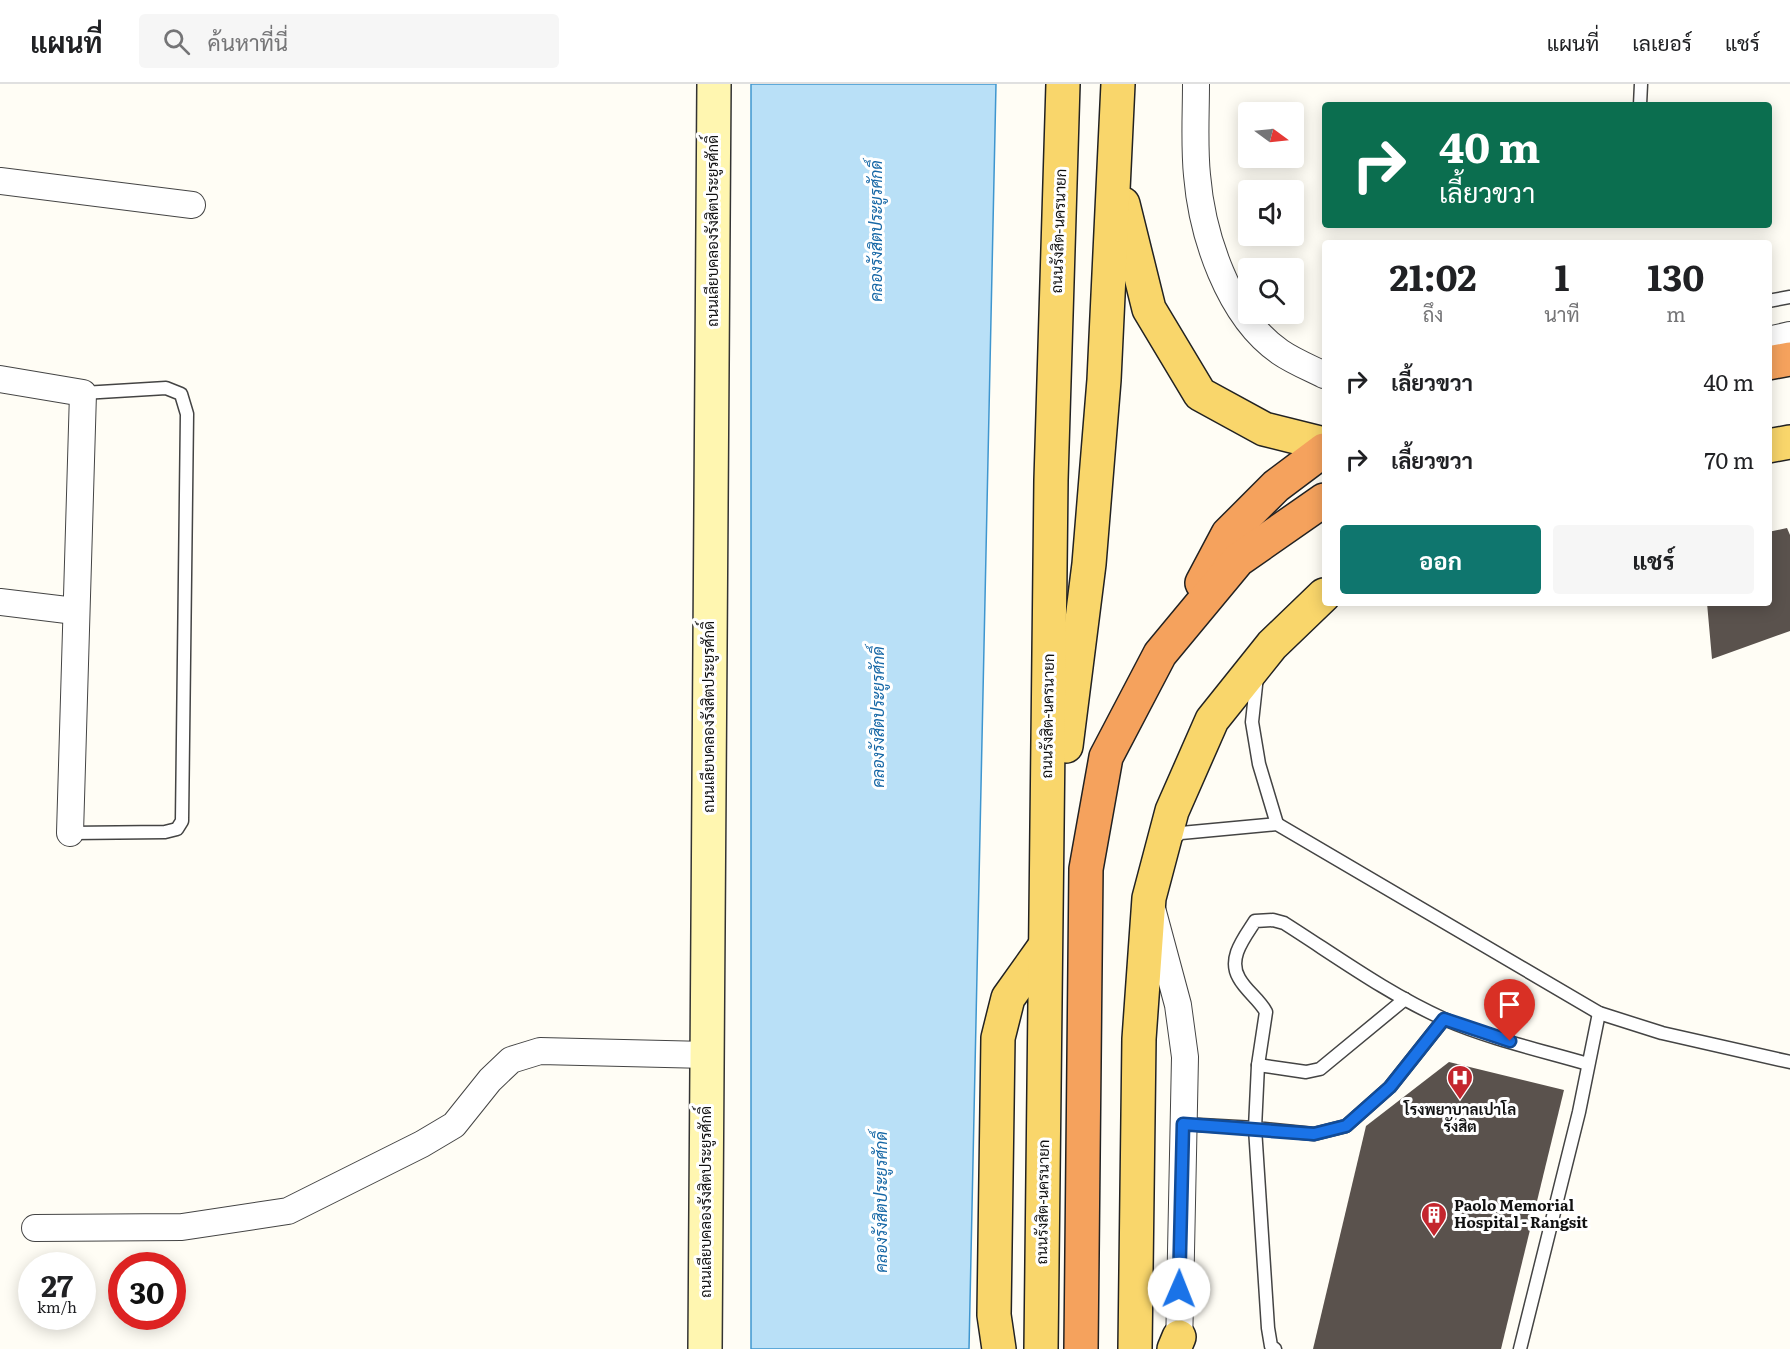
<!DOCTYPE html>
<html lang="th">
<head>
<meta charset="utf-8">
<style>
  :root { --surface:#fff; --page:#f6f6f6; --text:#202124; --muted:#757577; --line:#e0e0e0; --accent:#0f766e }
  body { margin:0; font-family:Literata,Sarabun,serif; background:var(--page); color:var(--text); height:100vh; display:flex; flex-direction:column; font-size:22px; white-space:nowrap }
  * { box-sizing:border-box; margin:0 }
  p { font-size:20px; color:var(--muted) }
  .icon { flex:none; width:33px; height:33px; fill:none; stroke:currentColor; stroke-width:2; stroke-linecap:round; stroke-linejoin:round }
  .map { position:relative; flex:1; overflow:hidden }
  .sheet { position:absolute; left:1322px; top:156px; width:450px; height:366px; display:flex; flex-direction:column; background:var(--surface); border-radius:6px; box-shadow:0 3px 15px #0003 }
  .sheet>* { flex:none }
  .guide { position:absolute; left:1322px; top:18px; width:450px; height:126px; border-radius:6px; box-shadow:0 3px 15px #0003; background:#0b6e4f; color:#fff; overflow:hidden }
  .needle { width:39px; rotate:105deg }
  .buttons { position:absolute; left:1238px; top:18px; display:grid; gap:12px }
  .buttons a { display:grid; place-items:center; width:66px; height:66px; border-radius:6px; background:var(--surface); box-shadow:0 3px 15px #0003; font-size:30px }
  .speed { position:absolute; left:18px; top:1168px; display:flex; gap:12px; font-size:30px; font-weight:700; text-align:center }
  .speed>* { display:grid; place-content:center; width:78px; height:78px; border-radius:50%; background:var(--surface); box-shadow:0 3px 15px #0003; line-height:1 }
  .speed small { font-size:15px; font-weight:400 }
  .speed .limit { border:9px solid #d22; background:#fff; color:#111 }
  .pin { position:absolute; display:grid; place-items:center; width:51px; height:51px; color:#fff; margin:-62px -26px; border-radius:50% 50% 50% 0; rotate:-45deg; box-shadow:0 0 6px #0007 }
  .pin .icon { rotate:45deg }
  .me { position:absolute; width:66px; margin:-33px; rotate:1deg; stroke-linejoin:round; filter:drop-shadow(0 0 4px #0008) }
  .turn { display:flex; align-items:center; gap:21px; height:126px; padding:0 18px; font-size:27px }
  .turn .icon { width:78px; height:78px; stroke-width:2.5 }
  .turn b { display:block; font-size:42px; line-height:51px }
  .eta { display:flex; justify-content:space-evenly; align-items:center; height:102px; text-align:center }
  .eta b { font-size:36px; font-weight:700; line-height:42px }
  .action { display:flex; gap:12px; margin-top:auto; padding:12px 18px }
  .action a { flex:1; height:69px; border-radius:6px; background:var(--accent); color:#fff; font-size:24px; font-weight:700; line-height:69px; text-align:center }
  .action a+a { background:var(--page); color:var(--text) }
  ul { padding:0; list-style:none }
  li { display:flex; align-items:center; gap:18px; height:78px; padding:0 18px }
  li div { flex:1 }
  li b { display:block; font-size:22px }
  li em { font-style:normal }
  header { display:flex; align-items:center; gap:36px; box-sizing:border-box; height:84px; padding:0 30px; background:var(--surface); border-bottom:2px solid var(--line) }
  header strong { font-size:28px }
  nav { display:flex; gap:33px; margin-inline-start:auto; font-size:21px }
  .search { width:420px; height:54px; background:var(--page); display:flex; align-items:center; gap:15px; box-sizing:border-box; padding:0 21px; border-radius:6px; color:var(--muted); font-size:22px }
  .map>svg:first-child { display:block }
  .water { fill:#b9e0f7; stroke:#3f96cf; stroke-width:1.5 }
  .building { fill:#5a524d }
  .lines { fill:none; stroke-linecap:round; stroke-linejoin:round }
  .lane-casing { stroke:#444; stroke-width:15 }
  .street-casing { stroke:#444; stroke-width:28 }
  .secondary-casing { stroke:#333; stroke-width:36 }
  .primary-casing { stroke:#222; stroke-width:36 }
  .highway-casing { stroke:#222; stroke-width:36 }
  .lane { stroke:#fff; stroke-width:12 }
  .street { stroke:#fff; stroke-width:26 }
  .secondary { stroke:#fff6b0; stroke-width:33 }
  .primary { stroke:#f9d66b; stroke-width:33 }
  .highway { stroke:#f5a25d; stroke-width:33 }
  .route-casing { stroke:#114b97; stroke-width:15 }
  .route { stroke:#1a73e8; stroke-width:10 }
  .labels { text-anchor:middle; stroke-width:6; stroke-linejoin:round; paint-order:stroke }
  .street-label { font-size:15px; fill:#111; stroke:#fff }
  .poi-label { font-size:15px; font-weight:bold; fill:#111; stroke:#fff }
  .water-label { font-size:16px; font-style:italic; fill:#1768a6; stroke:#fff }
</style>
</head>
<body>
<header>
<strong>แผนที่</strong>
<div class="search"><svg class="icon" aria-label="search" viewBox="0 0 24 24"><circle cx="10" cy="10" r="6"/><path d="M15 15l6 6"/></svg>ค้นหาที่นี่</div>
<nav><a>แผนที่</a><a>เลเยอร์</a><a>แชร์</a></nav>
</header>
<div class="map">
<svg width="1790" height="1265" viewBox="0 0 1790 1265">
  <rect width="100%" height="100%" fill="#fffdf5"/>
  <polygon class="water" points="751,0 996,0 969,1265 751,1265"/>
  <g class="building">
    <polygon points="1787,444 1790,451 1790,547 1712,575 1707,519 1768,519 1768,448"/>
    <polygon points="1449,978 1564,1006 1501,1265 1313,1265 1366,1042"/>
  </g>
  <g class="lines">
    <defs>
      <g id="lane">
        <polyline points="1640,21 1641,0"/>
        <polyline points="1768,217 1790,213"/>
        <polyline points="1257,592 1252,638 1259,680 1277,740"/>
        <polyline points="70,749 165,748 177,745 182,737 187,330 181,310 166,304 83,309"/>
        <polyline points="1171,756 1181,749 1277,740 1599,929 1662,949 1790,978"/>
        <path d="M1444,935L1390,1003L1346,1042L1314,1050L1255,1044L1258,981L1266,928C1259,915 1246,907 1239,894C1227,874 1245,853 1255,837L1273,836L1284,839C1336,872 1388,910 1444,935C1490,955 1540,966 1588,980"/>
        <polyline points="1258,981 1306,988 1320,985 1405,915"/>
        <polyline points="1183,1040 1255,1044 1268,1244 1271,1262 1275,1265"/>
        <polyline points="1520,1265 1579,1028 1599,929"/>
      </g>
      <g id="street">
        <path d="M1196,0C1196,30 1194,61 1197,91C1202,151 1228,232 1280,268C1293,277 1310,284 1324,291"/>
        <polyline points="0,97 192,121"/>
        <polyline points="1768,256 1790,251"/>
        <polyline points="0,295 83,309 70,749"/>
        <polyline points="0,518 75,527"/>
        <polyline points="1153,828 1178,921 1185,973 1179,1265"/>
        <polyline points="35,1144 182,1143 288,1127 422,1060 454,1041 490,996 511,976 540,967 707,971"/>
      </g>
      <polyline id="secondary" points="705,1265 714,0"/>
      <g id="primary">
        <polyline points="1123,120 1149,225 1200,310 1264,345 1324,360"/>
        <polyline points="1768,362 1790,358"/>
        <polyline points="1066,662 1089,480 1104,296 1118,0"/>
        <polyline points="999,1265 994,1231 998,954 1008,914 1045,862"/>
        <polyline points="1041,1265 1051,396 1063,0"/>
        <polyline points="1135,1265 1139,955 1149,814 1172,727 1212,636 1272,561 1324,511"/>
        <polyline points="1174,1265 1179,1253"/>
      </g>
      <g id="highway">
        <polyline points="1768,279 1790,275"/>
        <polyline points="1202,499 1228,450 1276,402 1324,366"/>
        <polyline points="1081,1265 1086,785 1106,673 1160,570 1238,476 1324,416"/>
      </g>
    </defs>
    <use href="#lane" class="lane-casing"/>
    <use href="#street" class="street-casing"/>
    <use href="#secondary" class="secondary-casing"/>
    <use href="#primary" class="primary-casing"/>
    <use href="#highway" class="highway-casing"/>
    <use href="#lane" class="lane"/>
    <use href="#street" class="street"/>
    <use href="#secondary" class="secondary"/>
    <use href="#primary" class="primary"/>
    <use href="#highway" class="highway"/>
  </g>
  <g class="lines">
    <defs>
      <polyline id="route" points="1179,1205 1183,1040 1314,1050 1346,1042 1390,1003 1444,935 1510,957"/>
    </defs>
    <use href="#route" class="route-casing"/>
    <use href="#route" class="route"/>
  </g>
  <defs>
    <symbol id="hospital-pin" viewBox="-11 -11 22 30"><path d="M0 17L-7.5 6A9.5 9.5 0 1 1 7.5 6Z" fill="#c4262e" stroke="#fff"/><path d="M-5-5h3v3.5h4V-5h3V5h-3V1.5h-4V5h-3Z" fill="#fff"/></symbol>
    <symbol id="building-pin" viewBox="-11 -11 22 30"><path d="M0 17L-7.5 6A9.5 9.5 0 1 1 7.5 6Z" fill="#c4262e" stroke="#fff"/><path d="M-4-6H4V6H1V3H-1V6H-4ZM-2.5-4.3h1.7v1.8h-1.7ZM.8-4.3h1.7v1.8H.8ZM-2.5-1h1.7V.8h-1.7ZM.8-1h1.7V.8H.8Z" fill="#fff"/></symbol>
  </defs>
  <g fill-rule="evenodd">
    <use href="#hospital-pin" x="1445" y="979" width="30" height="40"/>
    <use href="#building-pin" x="1419" y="1116" width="30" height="40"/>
  </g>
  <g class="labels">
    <g class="street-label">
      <text transform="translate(713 147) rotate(-90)" y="5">ถนนเลียบคลองรังสิตประยูรศักดิ์</text>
      <text transform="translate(1059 147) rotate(-88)" y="5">ถนนรังสิต-นครนายก</text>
      <text transform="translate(1048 632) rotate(-89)" y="5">ถนนรังสิต-นครนายก</text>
      <text transform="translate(709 633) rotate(-90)" y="5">ถนนเลียบคลองรังสิตประยูรศักดิ์</text>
      <text transform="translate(706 1118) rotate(-90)" y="5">ถนนเลียบคลองรังสิตประยูรศักดิ์</text>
      <text transform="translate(1043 1118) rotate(-89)" y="5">ถนนรังสิต-นครนายก</text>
    </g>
    <g class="poi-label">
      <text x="1460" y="1031">โรงพยาบาลเปาโล<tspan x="1460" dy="17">รังสิต</tspan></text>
      <text x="1454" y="1127" text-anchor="start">Paolo Memorial<tspan x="1454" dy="17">Hospital - Rangsit</tspan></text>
    </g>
    <g class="water-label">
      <text transform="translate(876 147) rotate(-90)" y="6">คลองรังสิตประยูรศักดิ์</text>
      <text transform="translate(878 633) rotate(-90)" y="6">คลองรังสิตประยูรศักดิ์</text>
      <text transform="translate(881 1118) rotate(-90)" y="6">คลองรังสิตประยูรศักดิ์</text>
    </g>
  </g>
</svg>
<div class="buttons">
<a><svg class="needle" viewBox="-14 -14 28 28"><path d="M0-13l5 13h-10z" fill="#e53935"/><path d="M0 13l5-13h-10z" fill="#757577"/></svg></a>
<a><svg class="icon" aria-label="sound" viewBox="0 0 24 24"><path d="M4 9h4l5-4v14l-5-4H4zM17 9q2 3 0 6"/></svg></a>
<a><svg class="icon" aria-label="search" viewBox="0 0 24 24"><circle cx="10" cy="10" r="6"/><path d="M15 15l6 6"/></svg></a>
</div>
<div class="speed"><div>27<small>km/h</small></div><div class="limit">30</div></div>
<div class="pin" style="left:1510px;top:957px;background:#d93025"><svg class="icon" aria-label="arrive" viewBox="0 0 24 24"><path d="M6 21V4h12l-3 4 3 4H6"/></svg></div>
<svg class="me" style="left:1179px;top:1205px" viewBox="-20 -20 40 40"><circle r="19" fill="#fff"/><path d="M0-13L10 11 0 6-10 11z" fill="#1a73e8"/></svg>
<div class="guide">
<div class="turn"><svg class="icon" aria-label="right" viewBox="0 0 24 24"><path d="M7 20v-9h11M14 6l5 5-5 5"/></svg><div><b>40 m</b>เลี้ยวขวา</div></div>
</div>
<section class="sheet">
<div class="eta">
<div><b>21:02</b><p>ถึง</p></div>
<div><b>1</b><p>นาที</p></div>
<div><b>130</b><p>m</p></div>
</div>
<ul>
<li><svg class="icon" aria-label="right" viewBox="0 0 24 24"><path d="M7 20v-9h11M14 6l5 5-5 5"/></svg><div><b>เลี้ยวขวา</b></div><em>40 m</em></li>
<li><svg class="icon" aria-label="right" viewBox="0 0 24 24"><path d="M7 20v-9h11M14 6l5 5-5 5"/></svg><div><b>เลี้ยวขวา</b></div><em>70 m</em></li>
</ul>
<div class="action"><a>ออก</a><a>แชร์</a></div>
</section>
</div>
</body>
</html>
